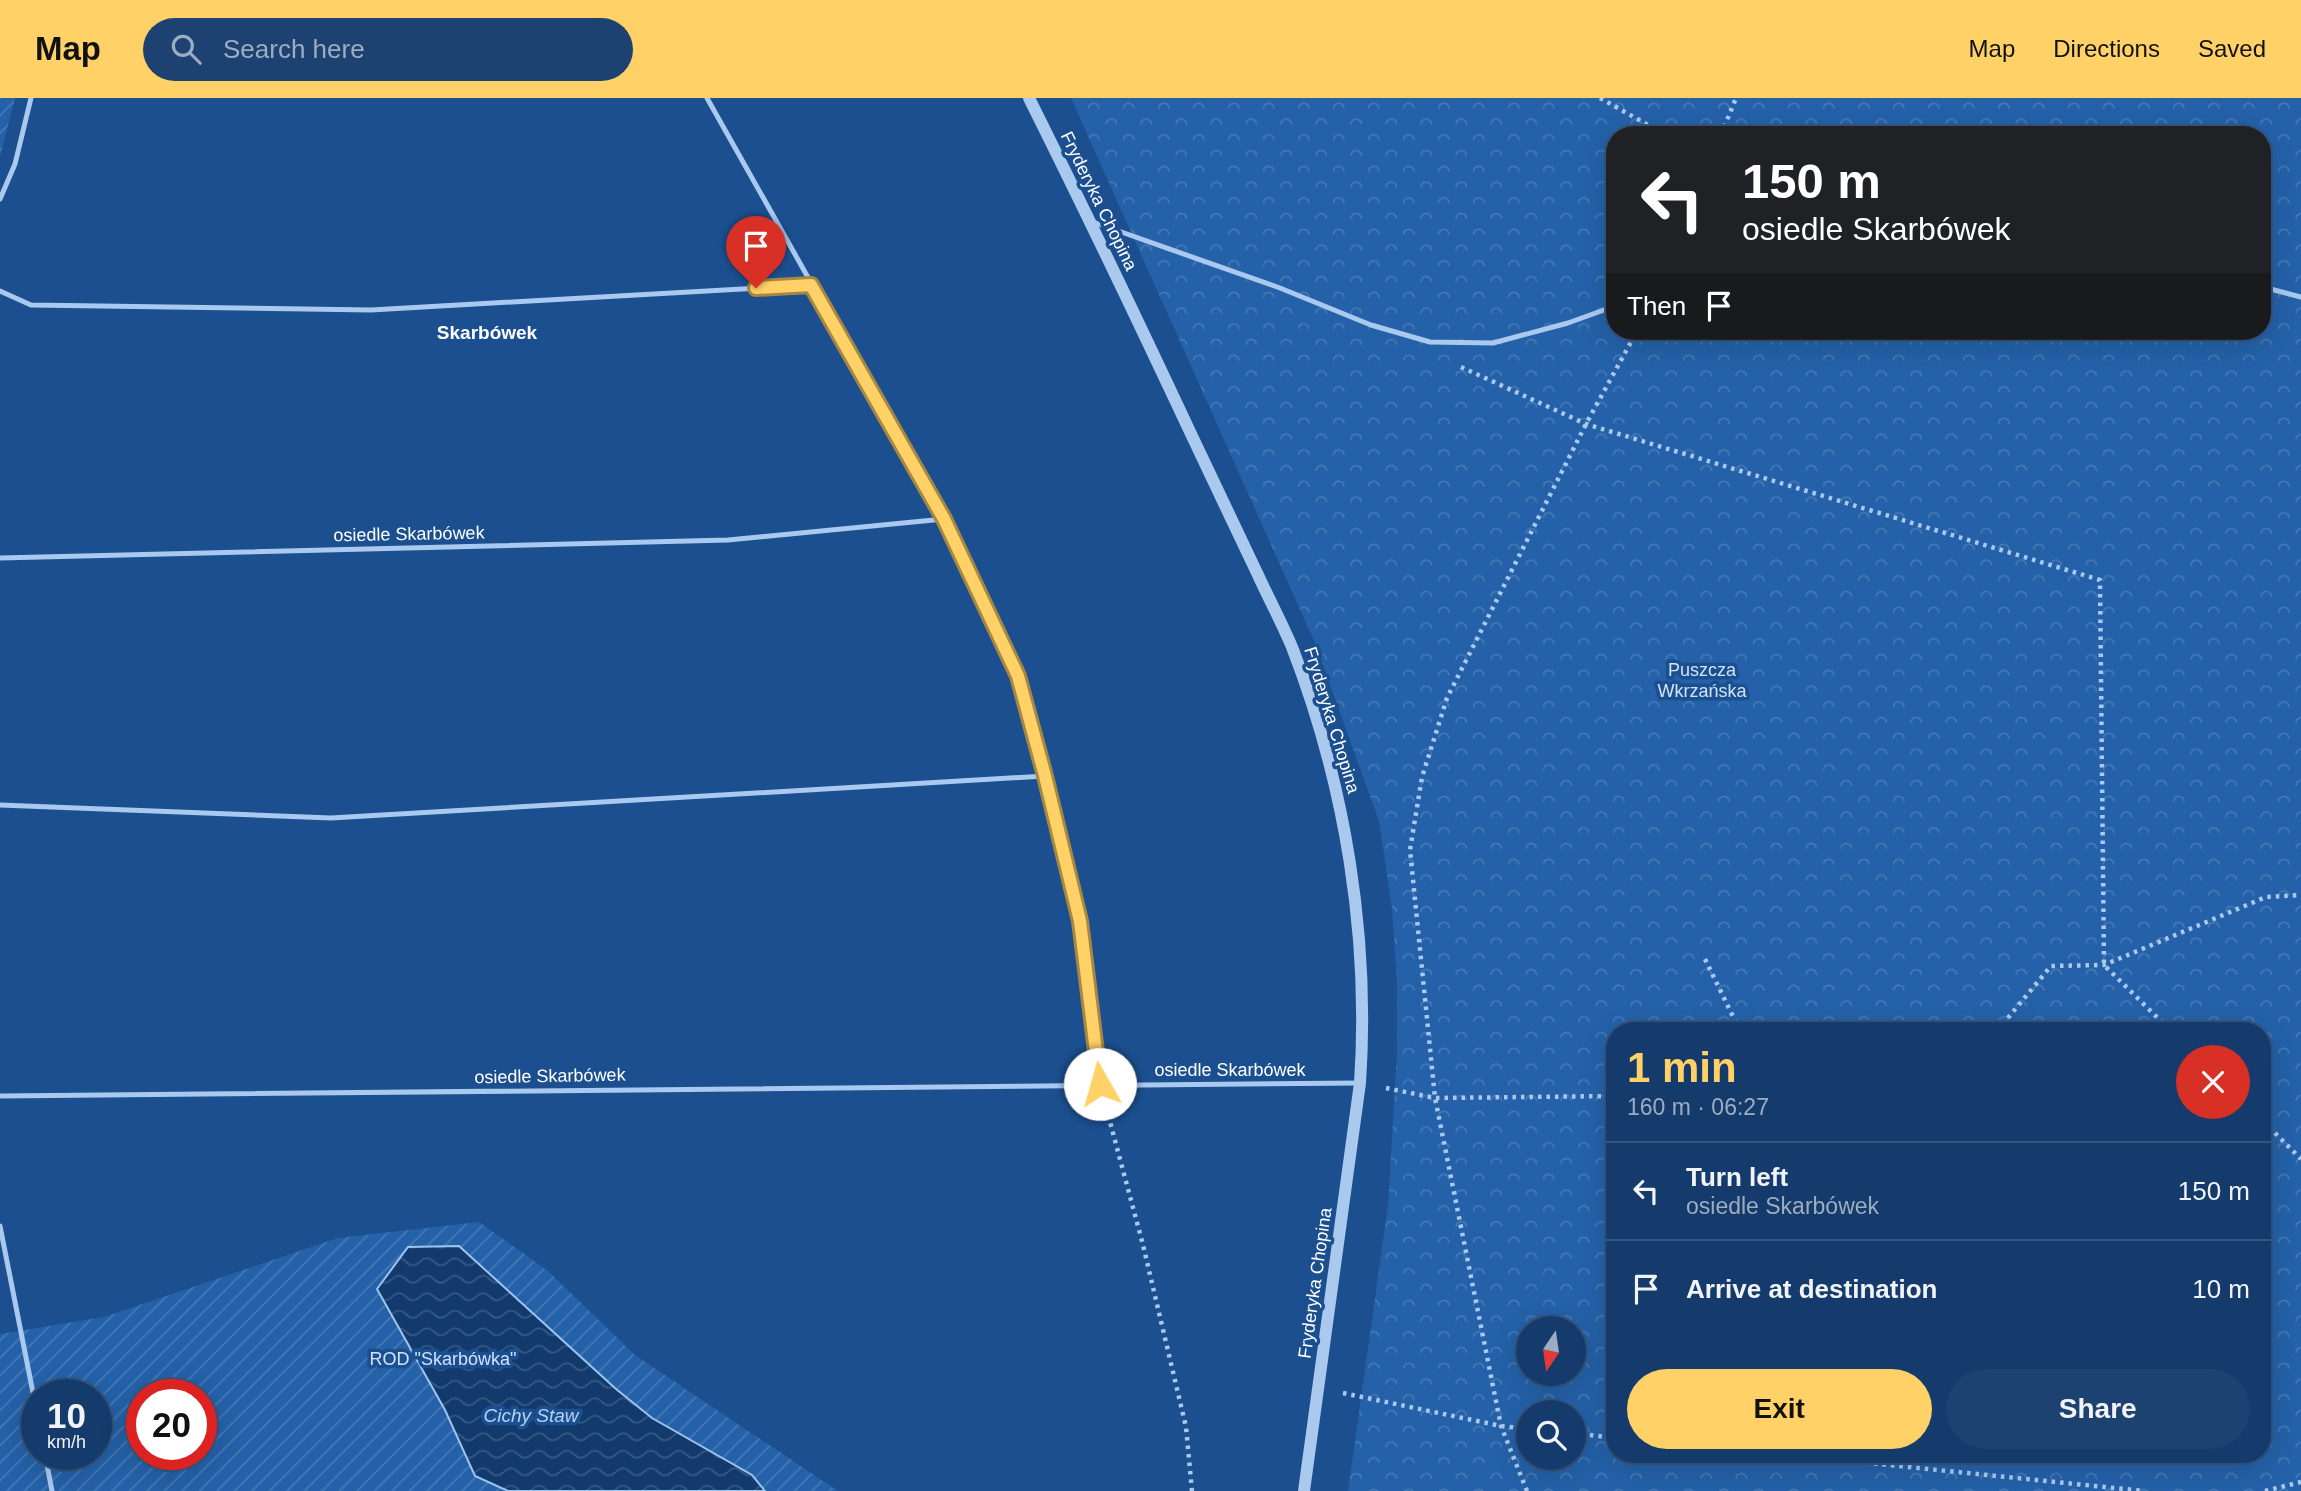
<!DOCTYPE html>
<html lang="en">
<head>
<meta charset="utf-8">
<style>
  :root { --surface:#143b6b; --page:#1d4271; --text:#f1f3f6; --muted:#9dadc1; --line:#33557e; --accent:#ffd166 }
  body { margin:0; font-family:Arial,sans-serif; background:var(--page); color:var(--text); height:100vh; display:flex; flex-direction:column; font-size:26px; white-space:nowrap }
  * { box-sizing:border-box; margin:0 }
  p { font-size:23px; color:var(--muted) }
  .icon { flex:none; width:38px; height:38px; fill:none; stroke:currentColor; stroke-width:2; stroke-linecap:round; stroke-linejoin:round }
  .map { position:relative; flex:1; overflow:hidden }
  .sheet { position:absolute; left:1606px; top:924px; width:665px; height:441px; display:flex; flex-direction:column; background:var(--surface); border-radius:28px; box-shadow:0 7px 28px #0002,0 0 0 2px var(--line) }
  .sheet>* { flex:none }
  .top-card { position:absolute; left:1606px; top:28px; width:665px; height:214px; border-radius:28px; box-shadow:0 7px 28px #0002,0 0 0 2px var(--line); background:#202124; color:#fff; overflow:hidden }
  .needle { width:46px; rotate:193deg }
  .controls { position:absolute; left:1516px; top:1218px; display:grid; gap:14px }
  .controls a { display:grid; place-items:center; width:70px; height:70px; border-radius:50%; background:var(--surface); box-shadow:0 7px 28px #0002,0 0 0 2px var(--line); font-size:35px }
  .speed { position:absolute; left:21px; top:1281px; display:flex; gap:14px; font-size:35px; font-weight:700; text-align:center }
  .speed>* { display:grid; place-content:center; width:91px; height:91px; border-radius:50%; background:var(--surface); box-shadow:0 7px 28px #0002,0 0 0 2px var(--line); line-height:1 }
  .speed small { font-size:18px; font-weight:400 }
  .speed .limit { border:10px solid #d22; background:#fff; color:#111 }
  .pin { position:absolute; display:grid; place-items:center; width:60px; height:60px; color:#fff; margin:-72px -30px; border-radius:50% 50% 50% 0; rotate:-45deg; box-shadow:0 0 7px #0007 }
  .pin .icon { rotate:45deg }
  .me { position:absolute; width:77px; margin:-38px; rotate:353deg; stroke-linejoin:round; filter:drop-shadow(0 0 5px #0008) }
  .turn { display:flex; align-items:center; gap:24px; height:147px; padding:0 21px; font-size:32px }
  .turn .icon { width:91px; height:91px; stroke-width:2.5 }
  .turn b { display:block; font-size:49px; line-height:60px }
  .then { display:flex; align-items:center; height:66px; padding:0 21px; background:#0003; gap:14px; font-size:26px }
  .round { display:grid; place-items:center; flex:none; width:74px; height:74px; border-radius:37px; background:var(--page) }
  .headline { display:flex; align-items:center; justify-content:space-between; height:119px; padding:0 21px }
  h1 { font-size:42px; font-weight:700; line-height:52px; color:var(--accent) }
  .button { display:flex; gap:14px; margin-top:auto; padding:14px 21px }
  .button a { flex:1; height:80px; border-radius:42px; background:var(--accent); color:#111; font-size:28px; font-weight:700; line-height:80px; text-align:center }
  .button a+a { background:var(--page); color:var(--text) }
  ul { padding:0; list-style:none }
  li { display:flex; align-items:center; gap:21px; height:98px; padding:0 21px; border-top:2px solid var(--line) }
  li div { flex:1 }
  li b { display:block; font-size:26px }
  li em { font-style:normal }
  header { display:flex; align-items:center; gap:42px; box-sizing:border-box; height:98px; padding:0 35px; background:var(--accent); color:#111 }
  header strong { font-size:33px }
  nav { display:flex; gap:38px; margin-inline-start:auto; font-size:24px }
  .search { width:490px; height:63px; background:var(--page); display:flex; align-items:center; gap:18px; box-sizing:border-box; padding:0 24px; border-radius:38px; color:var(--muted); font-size:26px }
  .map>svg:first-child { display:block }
  .forest { fill:url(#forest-crowns); fill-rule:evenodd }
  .garden { fill:url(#garden-furrows); fill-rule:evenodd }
  .water { fill:url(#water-waves); stroke:#9cc4f0; stroke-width:2 }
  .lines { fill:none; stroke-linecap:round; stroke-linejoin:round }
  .path { stroke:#a9c9ee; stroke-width:4.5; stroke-dasharray:3.5 5; stroke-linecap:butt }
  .service { stroke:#a9c9ee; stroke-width:5 }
  .tertiary { stroke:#a9c9ee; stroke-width:12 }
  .route-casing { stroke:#a68842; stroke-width:18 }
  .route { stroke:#ffd166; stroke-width:12 }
  .labels { text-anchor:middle; stroke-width:7; stroke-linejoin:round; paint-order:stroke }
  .street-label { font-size:18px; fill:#fff; stroke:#1b4f8f }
  .park-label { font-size:18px; fill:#cfe3fa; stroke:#1b4f8f }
  .neighbourhood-label { font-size:19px; font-weight:bold; fill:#fff; stroke:#1b4f8f }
  .water-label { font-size:19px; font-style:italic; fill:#b5d3f5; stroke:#1b4f8f }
</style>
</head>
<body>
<header>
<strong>Map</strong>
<div class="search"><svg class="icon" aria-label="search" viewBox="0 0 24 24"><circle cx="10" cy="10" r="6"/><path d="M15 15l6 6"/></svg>Search here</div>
<nav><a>Map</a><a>Directions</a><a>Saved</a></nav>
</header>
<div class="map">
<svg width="2301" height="1393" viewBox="0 0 2301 1393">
  <defs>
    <pattern id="forest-crowns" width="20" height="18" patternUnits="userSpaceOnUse" patternTransform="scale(1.75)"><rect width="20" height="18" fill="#2461a8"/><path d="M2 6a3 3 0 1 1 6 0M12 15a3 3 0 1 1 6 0" fill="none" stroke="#4579b5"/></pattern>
    <pattern id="garden-furrows" width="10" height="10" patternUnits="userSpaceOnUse" patternTransform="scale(1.75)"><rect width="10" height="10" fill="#2461a8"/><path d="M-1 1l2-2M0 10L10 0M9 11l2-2" fill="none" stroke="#4579b5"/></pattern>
    <pattern id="water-waves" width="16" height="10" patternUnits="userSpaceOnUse" patternTransform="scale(1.75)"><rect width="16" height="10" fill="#123a6d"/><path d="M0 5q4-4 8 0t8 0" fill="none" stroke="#365883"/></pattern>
  </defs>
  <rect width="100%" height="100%" fill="#1b4f8f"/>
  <path class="forest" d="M1071,0H2301V1393H1348L1388,1107L1397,955V884L1392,811L1379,723L1315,545ZM1615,37H2263V233H1615ZM1615,933H2263V1356H1615ZM1528,1230H1573V1276H1528ZM1528,1314H1573V1360H1528Z"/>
  <g class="garden">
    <polygon points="0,0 15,0 0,59"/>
    <path d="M479,1124L548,1173L635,1257L838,1393H0V1236L104,1219L338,1140ZM37,1297H96V1356H37ZM142,1297H201V1356H142Z"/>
  </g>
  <polygon class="water" points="459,1148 616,1291 652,1320 752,1377 765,1393 508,1393 475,1378 445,1312 377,1191 408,1149"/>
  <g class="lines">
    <g class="path">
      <polyline points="1600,0 1666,37"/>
      <polyline points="1721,37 1736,0"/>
      <polyline points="1461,269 1586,326 2100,482 2104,867 2171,933"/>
      <polyline points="1705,861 1740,933"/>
      <polyline points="1997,933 2051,868 2104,867 2266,799 2301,797"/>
      <polyline points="1386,990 1435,1000 1615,998"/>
      <polyline points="1106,1009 1143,1147 1186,1329 1192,1393"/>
      <polyline points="2263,1023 2301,1061"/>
      <polyline points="1343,1295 1501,1328 1528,1331"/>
      <polyline points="1573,1335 1615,1340"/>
      <polyline points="1781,1356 2144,1393"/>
      <polyline points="1527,1393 1501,1328 1435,1000 1410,752 1422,679 1447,600 1586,326 1637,233"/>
      <polyline points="2265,1393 2301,1384"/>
    </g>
    <g class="service">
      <polyline points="707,0 944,421 1018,578 1045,678 1080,823 1100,986"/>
      <polyline points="0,101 15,66 31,0"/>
      <polyline points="1093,124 1280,190 1371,227 1430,244 1493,245 1568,225 1615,208"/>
      <polyline points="2263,189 2301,199"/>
      <polyline points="0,193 31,207 371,212 811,187"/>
      <polyline points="0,460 728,442 944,421"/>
      <polyline points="0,707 331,720 1045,678"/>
      <polyline points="0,998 1360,985"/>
      <polyline points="0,1128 37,1315"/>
      <polyline points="45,1356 52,1393"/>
    </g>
    <path class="tertiary" d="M1029,0C1085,112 1139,225 1192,338C1214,385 1236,431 1258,477C1269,501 1282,525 1292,549C1345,686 1370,838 1360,985L1304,1393"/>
  </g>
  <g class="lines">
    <defs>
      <polyline id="route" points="756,190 811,187 944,421 1018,578 1045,678 1080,823 1100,986"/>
    </defs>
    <use href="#route" class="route-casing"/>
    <use href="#route" class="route"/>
  </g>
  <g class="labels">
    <g class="street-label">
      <text transform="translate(1099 103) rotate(64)" y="6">Fryderyka Chopina</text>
      <text transform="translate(409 436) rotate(-1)" y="6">osiedle Skarbówek</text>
      <text transform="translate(1332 622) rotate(73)" y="6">Fryderyka Chopina</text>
      <text x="1230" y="978">osiedle Skarbówek</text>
      <text transform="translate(550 978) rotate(-1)" y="6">osiedle Skarbówek</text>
      <text transform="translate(1315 1185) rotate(-82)" y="6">Fryderyka Chopina</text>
    </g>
    <g class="park-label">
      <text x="1702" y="578">Puszcza<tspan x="1702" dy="21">Wkrzańska</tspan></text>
      <text x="443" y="1267">ROD "Skarbówka"</text>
    </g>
    <g class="neighbourhood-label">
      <text x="487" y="241">Skarbówek</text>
    </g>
    <g class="water-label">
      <text x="531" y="1324">Cichy Staw</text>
    </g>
  </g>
</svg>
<div class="controls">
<a><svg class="needle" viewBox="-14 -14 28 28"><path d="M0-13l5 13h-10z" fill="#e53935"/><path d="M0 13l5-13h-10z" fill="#9dadc1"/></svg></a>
<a><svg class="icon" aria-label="search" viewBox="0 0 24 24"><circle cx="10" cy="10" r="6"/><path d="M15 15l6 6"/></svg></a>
</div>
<div class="speed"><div>10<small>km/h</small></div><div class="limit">20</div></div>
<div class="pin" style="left:756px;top:190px;background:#d93025"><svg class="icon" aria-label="arrive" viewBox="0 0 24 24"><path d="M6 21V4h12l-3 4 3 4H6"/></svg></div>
<svg class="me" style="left:1100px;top:986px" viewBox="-20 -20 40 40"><circle r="19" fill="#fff"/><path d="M0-13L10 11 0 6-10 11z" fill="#ffd166"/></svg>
<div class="top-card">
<div class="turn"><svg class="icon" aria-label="left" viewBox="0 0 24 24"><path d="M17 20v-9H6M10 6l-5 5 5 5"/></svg><div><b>150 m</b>osiedle Skarbówek</div></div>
<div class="then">Then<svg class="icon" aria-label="arrive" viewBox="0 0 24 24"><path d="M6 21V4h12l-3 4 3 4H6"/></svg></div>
</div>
<section class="sheet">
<div class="headline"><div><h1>1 min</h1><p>160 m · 06:27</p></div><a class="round" style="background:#d93025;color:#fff"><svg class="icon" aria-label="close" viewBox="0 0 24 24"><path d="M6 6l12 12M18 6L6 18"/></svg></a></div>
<ul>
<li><svg class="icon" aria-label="left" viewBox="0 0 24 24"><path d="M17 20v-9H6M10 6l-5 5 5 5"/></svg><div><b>Turn left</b><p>osiedle Skarbówek</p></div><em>150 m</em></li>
<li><svg class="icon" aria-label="arrive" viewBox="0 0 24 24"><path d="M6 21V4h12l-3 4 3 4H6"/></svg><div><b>Arrive at destination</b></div><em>10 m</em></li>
</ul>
<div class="button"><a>Exit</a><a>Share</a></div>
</section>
</div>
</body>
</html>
